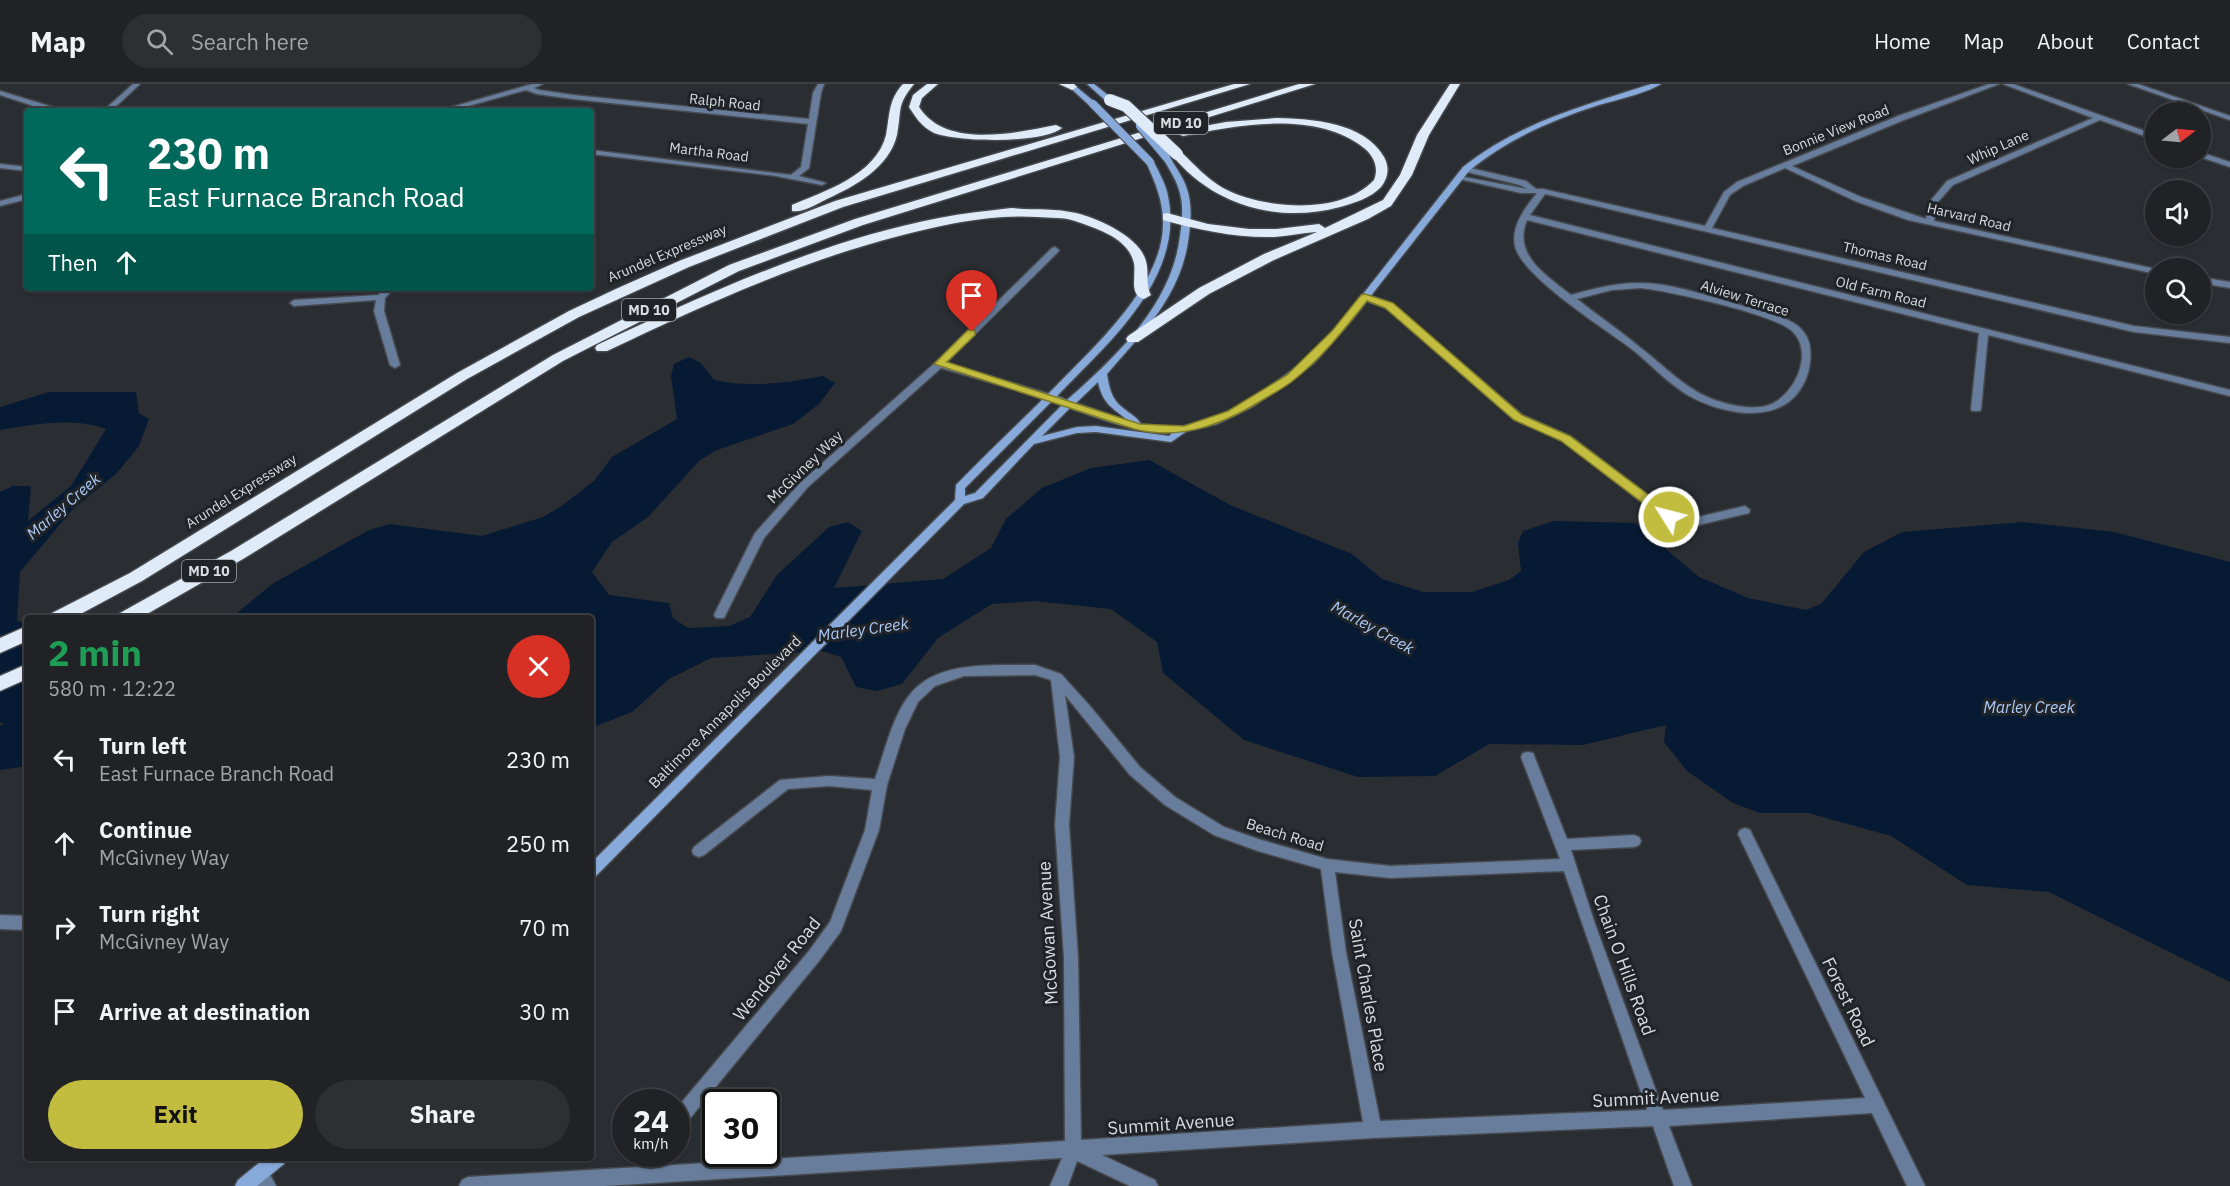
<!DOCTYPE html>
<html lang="en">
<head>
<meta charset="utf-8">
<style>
  :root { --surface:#202226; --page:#2d2f32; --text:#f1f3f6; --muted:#a2a4a7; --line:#3d3f43; --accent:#c2bd3f }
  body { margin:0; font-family:"IBM Plex Sans",sans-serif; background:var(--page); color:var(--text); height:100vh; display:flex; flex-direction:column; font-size:22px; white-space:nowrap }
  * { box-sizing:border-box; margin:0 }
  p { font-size:20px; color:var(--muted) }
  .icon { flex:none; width:33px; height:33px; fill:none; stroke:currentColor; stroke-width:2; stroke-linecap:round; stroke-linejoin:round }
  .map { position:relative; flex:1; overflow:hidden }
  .sheet { position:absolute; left:24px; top:531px; width:570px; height:546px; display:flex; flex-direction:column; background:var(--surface); border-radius:6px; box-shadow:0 2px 4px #0004,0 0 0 2px var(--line) }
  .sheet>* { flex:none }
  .hud { position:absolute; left:24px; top:24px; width:570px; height:183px; border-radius:6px; box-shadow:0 2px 4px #0004,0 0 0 2px var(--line); background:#00695c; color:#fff; overflow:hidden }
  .needle { width:39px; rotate:74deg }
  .buttons { position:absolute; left:2145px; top:18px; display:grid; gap:12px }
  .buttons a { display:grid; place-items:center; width:66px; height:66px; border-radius:50%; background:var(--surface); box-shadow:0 2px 4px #0004,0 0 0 2px var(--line); font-size:30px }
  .speed { position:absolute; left:612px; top:1005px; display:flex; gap:12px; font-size:30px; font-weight:700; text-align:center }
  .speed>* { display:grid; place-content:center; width:78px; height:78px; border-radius:50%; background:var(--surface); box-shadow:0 2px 4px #0004,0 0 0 2px var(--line); line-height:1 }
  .speed small { font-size:15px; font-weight:400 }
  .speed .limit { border:3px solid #111; border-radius:9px; background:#fff; color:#111 }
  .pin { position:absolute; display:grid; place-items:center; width:51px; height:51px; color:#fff; margin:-62px -26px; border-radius:50% 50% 50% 0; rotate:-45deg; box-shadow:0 0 6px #0007 }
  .pin .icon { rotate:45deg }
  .me { position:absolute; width:66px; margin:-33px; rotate:306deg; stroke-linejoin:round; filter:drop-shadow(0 0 4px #0008) }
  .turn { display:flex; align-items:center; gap:21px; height:126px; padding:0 24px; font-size:27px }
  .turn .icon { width:78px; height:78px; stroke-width:2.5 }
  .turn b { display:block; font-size:42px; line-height:51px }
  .then { display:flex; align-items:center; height:57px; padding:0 24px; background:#0003; gap:12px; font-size:22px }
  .round { display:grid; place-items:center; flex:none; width:63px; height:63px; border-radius:32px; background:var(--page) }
  .head { display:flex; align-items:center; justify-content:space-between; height:102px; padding:0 24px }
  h1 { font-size:36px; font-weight:800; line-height:45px; color:#1e9e55 }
  .cta { display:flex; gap:12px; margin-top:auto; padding:12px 24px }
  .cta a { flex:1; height:69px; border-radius:36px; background:var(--accent); color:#111; font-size:24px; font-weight:800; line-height:69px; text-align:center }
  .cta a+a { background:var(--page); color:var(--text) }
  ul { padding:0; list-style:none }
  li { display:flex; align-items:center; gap:18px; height:84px; padding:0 24px }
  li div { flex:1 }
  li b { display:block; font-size:22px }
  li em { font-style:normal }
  header { display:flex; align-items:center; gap:36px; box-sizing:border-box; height:84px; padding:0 30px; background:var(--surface); border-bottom:2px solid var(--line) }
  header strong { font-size:28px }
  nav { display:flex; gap:33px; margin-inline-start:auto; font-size:21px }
  .search { width:420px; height:54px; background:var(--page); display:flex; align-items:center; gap:15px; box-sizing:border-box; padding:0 21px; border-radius:33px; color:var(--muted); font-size:22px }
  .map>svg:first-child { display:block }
  .water { fill:#071a34 }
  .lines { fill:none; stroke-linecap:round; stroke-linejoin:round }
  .minor-casing { stroke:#464a4f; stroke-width:3 }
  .secondary-casing { stroke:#464a4f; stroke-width:3 }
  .motorway-casing { stroke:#464a4f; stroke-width:3 }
  .minor { fill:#687d9c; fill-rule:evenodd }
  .secondary { fill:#88aadb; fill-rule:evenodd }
  .motorway { fill:#e0ebfa; fill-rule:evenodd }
  .secondary-bridge-casing { stroke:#464a4f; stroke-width:10; stroke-linecap:butt }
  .motorway-bridge-casing { stroke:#464a4f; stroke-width:14; stroke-linecap:butt }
  .secondary-bridge { stroke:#88aadb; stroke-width:8 }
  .motorway-bridge { stroke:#e0ebfa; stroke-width:12 }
  .route { fill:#c2bd3f; stroke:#7e7b29; stroke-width:1.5 }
  .labels { text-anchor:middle; stroke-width:6; stroke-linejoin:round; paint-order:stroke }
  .far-street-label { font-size:14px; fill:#d9dcdf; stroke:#202429 }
  .shield { fill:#202429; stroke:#a2a5a8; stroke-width:1.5 }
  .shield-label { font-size:14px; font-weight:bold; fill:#d9dcdf }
  .street-label { font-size:15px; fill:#d9dcdf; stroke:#202429 }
  .water-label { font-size:16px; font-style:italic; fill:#abcaf6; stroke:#202429 }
  .near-street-label { font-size:18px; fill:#d9dcdf; stroke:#202429 }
</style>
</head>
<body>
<header>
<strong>Map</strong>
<div class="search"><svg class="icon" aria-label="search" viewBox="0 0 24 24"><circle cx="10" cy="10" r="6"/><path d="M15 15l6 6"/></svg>Search here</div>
<nav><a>Home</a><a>Map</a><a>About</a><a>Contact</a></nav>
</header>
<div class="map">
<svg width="2230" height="1102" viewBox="0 0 2230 1102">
  <rect width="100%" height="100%" fill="#2a2e33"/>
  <g class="water">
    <path d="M689,273L701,279L714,296C752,304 786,299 823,292L835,299L819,320L793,340L717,366L700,376L648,433L612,458L592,488L609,511L669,519L673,534L688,544L729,542L750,533L777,491L829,443L848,438L862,447L834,504L943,495L991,464L1006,435L1042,404L1091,384L1149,376L1230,421L1352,470L1382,495L1423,508H1472L1509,496L1521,487L1518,459L1523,447L1554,437L1635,439L1699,493L1748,514L1806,526L1821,520L1864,468L1902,448L2023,438L2114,448L2230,478V898L2049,808L1967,801L1891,752L1808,729H1760L1733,719L1687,687L1664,658L1666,641L1583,661L1489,660L1435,692L1358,693L1244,656L1163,589L1157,558L1111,525L1034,517L992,520L938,554L902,600L877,607L856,603L841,573L822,567L711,574L669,595L632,628L591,644V534H231L272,500L369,446L390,440L482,452L543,433L560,423L594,397L612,373L677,335L671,292L674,280Z"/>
    <path d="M49,308H136L139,329L149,335L139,362L117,389L72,426L20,488L17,536L27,541V682L0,686V642L4,640L0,638V408L13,402H31L28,437L71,402L106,345C73,333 34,340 0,346V323Z"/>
  </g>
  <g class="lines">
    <defs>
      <g id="minor">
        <polygon points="133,0 140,0 111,27 103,27"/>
        <polygon points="532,0 543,0 534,4 539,6 573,11 809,35 813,9 818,0 824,0 821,9 809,84 799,92 826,99 822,101 776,92 591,70 591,66 791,91 801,83 808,40 573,15 537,10 526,6 450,27 438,27"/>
        <path d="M1989,0H1999L1904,36L1792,82L1861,113L1926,135L1928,120L1947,97L2093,34L2003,0H2013L2156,51V56L2100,36L1953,101L1936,120L1934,137L2156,185V190L1908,136L1855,117L1785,84L1743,102L1730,111L1712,144L2134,242L2230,253V259L2134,248L1545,110L1530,131L2230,306V312L1988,251L1981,325L1980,327H1972L1971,325L1979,249L1527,136C1512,171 1547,192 1571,211C1593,205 1615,199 1638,199C1674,199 1710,213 1744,222C1761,227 1780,230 1795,240C1800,243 1804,248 1807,253C1812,264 1811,277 1808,289C1792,340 1736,334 1697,316C1673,305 1653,282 1633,266C1606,245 1522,193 1515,162C1511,142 1525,124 1537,109H1521L1455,94L1459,92L1527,105L1520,101L1463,87L1462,85L1466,83L1526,97L1536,105H1543L1705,142L1724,108L1737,98L1898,32ZM1641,204C1668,207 1776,230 1793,248C1815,270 1793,315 1766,322C1749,326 1729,321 1712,315C1686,305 1664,282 1642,265C1621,247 1598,232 1577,215L1612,206Z"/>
        <polygon points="2128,0 2138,0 2230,32 2230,36"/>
        <polygon points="0,7 59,25 60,27 49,27 0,11"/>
        <polygon points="2200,68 2230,78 2230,83 2200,73"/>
        <polygon points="0,80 27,83 27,87 0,84"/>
        <polygon points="27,110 27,115 0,122 0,117"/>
        <polygon points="1055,163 1059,166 1058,168 946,279 1053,311 1053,315 1047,315 941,284 808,403 764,454 724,534 716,534 714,531 755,449 800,399 936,278 1052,164"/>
        <polygon points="2200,193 2230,198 2230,204 2200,199"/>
        <polygon points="385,204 394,204 385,214 384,227 400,281 395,284 390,281 374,227 376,216 294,222 290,219 294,216 378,211"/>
        <polygon points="1365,210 1392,220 1522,331 1570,352 1673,430 1690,435 1745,422 1750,426 1749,429 1690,443 1665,436 1562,356 1514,335 1399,234 1386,224 1362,215 1362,211"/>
        <path d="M1035,581L1061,590L1090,622L1140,683L1175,713L1224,743L1258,755L1327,775L1390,782L1560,775L1521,673L1523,669L1528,668L1533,669L1567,755L1634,751L1639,753L1641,757L1639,761L1634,763L1571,766L1595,840L1663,1026L1865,1014L1738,750L1740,746L1745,744L1750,746L1925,1102H1907L1872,1029L1669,1042L1692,1102H1674L1653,1042L1373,1054L1102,1071L1155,1096L1158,1102H1130L1077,1077L1068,1102H1050L1062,1074L605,1102H459L462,1096L468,1093L641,1083L644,1070H660L658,1082L1065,1057L1064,874L1055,741L1060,673L1051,596L1035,591L964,592L935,602L918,618L905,645L887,701L879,746L841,847L819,877L682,1044L676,1046V1025L809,867L830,838L865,746L872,706L829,702L788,705L704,771L699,773L694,771L692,767L694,763L780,696L829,692L875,695C884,670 892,634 908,613C935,575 995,582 1035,581ZM1065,611L1130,691L1165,721L1214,751L1258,767L1321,785L1332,868L1363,1038L1081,1056L1078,874L1069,741L1074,673ZM1564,787L1647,1026L1380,1037L1346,868L1335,788L1390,794Z"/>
        <polygon points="0,831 27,832 27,846 0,845"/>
        <polygon points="260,1081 266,1083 276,1102 258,1102 252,1089 254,1083"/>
      </g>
      <g id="secondary">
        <polygon points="1066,0 1073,0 1097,20 1090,22"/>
        <polygon points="1087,0 1094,0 1114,16 1107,18"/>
        <path d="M1651,0H1661C1645,10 1615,16 1596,22C1549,37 1507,56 1469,87L1351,237L1314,279L1252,323L1217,340L1187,347L1171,358L1096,348L1077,349L1034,360L983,414L964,420L596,792L591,794V779L955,416L956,401C988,368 1022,336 1054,304C1094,263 1164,200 1163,139C1163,116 1155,98 1146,78L1147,76L1154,78C1159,89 1166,100 1168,112C1185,194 1108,259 1057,312L1067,316C1117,272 1172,220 1180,152C1182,137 1184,121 1179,106C1176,95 1168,83 1162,73L1166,71L1170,73C1175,83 1184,94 1187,105C1192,120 1191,136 1189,151C1182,211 1145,246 1107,290C1109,304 1112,316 1123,324C1130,330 1136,332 1141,340L1155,343L1184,342L1210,336L1246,319L1308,275L1345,233L1463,83C1520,38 1583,22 1651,0ZM1098,298C1103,321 1113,324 1130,338L1076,319ZM1052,317L1062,321L975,409L965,412V404ZM1070,324C1104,336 1137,350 1173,348L1169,352L1096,342L1077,343L1042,352Z"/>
        <polygon points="265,1074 286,1074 284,1080 257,1102 235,1102 238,1096"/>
      </g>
      <g id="motorway">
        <path d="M903,0H914C896,22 902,26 897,51C889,84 855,102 827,115C817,120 803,129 792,127V121C825,107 876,91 886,51C890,31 888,16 903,0Z"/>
        <path d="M927,0H938L922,14L919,23C946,65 1015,49 1056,41L1062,44C1042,60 958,58 934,49C922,43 916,34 909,23L913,11Z"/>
        <polygon points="1059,0 1074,0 1077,3 1072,6"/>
        <polygon points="1234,0 1250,0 843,123 689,183 579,233 467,295 142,497 73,534 49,534 52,529 130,489 457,289 569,227 618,204 679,177 835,117"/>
        <polygon points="1299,0 1315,0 863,141 739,187 563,277 243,475 140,534 117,534 120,529 231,467 553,271 729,181 855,135"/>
        <path d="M1450,0H1460L1429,51L1412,91L1391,122L1368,135L1274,176L1209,210L1138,258H1128L1126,255L1128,252L1199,204L1264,170L1317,148C1302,149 1288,152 1274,153C1236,154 1199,146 1163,136V130L1167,129L1208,140L1249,145H1277L1319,140L1325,144L1383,116L1400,91L1417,51Z"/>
        <path d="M1277,34C1312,35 1364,38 1384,73C1390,84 1388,94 1381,103C1371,114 1354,119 1340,123C1277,140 1212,121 1171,70L1177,67L1181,68C1194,80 1207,95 1223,104C1262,125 1341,132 1374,96C1379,84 1374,72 1364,64C1315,26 1239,41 1183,52L1177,49L1183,46L1226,38Z"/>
        <path d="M1011,124C1032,126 1055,124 1076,129C1097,134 1135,151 1144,172C1151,186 1144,198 1151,211L1144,215C1127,211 1138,188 1133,176C1126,153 1095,144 1075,137C1064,133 1050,134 1038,133C991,130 945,140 899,152C798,178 701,222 607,267H597L595,264L597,261C706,210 820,157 939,134C963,129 987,127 1011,124Z"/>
        <polygon points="27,542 27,557 0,569 0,554"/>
        <polygon points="27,580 27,595 0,607 0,592"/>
      </g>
    </defs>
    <use href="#minor" class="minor-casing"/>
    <use href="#secondary" class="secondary-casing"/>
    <use href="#motorway" class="motorway-casing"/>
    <use href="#minor" class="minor"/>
    <use href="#secondary" class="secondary"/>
    <use href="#motorway" class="motorway"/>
    <defs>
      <g id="secondary-bridge">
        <polyline points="1093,20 1150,78"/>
        <polyline points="1140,42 1166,73"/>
      </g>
      <polyline id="motorway-bridge" points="1110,16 1126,22 1177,70"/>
    </defs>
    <use href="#secondary-bridge" class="secondary-bridge-casing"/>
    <use href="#motorway-bridge" class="motorway-bridge-casing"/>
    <use href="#secondary-bridge" class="secondary-bridge"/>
    <use href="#motorway-bridge" class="motorway-bridge"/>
  </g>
  <path class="route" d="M1365,210L1393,219L1522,331L1570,352L1674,430L1676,433L1674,436H1665L1561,357L1514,336L1385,224L1367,217C1345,244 1323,273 1295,295C1286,303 1274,309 1264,315C1224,340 1182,357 1134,345L934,280L968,246H975V251L947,278L1140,340L1184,342L1228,327L1287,291L1332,247L1361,211Z"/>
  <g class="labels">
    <g class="far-street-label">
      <text transform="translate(725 18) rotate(6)" y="5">Ralph Road</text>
      <text transform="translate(1836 46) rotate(-22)" y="5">Bonnie View Road</text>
      <text transform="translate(1998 63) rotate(-24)" y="5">Whip Lane</text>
      <text transform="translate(709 68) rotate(7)" y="5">Martha Road</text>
      <text transform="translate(1969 133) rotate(13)" y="5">Harvard Road</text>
      <text transform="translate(667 169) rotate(-23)" y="5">Arundel Expressway</text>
      <text transform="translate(1885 172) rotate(13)" y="5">Thomas Road</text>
      <text transform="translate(1881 208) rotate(14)" y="5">Old Farm Road</text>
      <text transform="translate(1745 214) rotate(17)" y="5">Alview Terrace</text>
      <text transform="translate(241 407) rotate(-32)" y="5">Arundel Expressway</text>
    </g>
    <g class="shield">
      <rect x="1154" y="28" width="54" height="22" rx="4.5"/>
      <rect x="622" y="215" width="54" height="22" rx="4.5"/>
      <rect x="182" y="476" width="54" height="22" rx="4.5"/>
    </g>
    <g class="shield-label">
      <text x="1181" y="44">MD 10</text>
      <text x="649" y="231">MD 10</text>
      <text x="209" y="492">MD 10</text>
    </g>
    <g class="street-label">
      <text transform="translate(805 383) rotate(-44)" y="5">McGivney Way</text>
      <text transform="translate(725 628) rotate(-45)" y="5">Baltimore Annapolis Boulevard</text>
      <text transform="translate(1285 751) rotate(17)" y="5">Beach Road</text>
    </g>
    <g class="water-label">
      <text transform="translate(63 422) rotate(-41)" y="6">Marley Creek</text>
      <text transform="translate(1373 543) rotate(29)" y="6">Marley Creek</text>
      <text transform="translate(863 545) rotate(-8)" y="6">Marley Creek</text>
      <text x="2029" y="629">Marley Creek</text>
    </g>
    <g class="near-street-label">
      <text transform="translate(1048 849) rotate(-93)" y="6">McGowan Avenue</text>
      <text transform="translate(1624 881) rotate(70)" y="6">Chain O Hills Road</text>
      <text transform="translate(777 885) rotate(-51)" y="6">Wendover Road</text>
      <text transform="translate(1368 911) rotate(80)" y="6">Saint Charles Place</text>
      <text transform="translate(1848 918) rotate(64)" y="6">Forest Road</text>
      <text transform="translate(1656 1014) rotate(-3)" y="6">Summit Avenue</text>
      <text transform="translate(1171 1040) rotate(-4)" y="6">Summit Avenue</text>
    </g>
  </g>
</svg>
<div class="buttons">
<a><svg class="needle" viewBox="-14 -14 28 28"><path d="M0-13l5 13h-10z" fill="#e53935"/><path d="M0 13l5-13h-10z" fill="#a2a4a7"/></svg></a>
<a><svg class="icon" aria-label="sound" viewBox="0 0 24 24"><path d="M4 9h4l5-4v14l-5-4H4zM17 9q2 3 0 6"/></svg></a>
<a><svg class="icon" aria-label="search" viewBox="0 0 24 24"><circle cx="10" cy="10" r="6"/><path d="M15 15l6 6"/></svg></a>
</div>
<div class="speed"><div>24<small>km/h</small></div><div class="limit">30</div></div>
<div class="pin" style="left:972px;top:248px;background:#d93025"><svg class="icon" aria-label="arrive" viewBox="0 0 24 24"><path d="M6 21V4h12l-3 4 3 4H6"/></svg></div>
<svg class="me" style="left:1669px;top:433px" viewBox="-20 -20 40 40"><circle r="17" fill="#c2bd3f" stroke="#fff" stroke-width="3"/><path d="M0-11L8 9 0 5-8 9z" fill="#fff"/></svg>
<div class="hud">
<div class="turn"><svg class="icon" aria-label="left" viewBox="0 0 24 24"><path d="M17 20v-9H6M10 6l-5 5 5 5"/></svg><div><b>230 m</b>East Furnace Branch Road</div></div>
<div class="then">Then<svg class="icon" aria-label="ahead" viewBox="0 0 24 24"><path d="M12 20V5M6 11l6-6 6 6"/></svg></div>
</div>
<section class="sheet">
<div class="head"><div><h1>2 min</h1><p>580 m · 12:22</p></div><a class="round" style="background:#d93025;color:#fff"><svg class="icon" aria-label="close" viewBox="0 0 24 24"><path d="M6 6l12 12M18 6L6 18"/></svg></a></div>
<ul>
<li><svg class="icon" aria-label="left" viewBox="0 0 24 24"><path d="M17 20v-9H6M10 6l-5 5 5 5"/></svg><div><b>Turn left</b><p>East Furnace Branch Road</p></div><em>230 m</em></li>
<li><svg class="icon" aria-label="ahead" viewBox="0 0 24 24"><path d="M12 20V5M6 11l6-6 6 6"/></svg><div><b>Continue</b><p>McGivney Way</p></div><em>250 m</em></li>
<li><svg class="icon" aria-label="right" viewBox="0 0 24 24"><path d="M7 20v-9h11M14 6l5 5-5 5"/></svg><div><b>Turn right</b><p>McGivney Way</p></div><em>70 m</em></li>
<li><svg class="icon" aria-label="arrive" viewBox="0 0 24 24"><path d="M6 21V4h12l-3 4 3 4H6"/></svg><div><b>Arrive at destination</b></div><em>30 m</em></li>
</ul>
<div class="cta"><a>Exit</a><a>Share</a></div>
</section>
</div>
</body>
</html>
